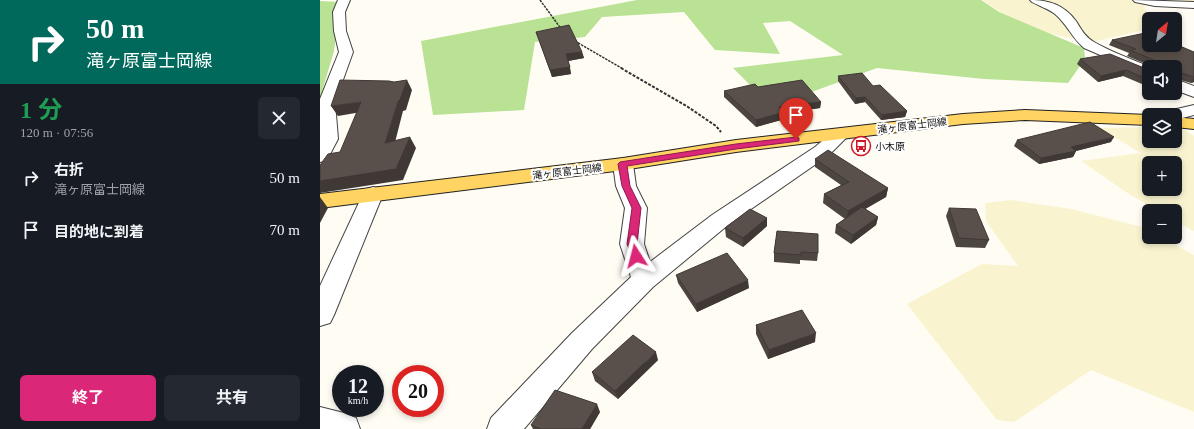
<!DOCTYPE html>
<html lang="ja">
<head>
<meta charset="utf-8">
<style>
  :root { --surface:#171b24; --page:#242831; --text:#f1f3f6; --muted:#9ea1a6; --accent:#db2777 }
  body { margin:0; font-family:"Times New Roman","Noto Sans JP",serif; background:var(--page); color:var(--text); height:100vh; display:flex; flex-direction:column; font-size:15px; white-space:nowrap }
  * { box-sizing:border-box; margin:0 }
  p { font-size:13px; color:var(--muted) }
  .icon { flex:none; width:22px; height:22px; fill:none; stroke:currentColor; stroke-width:2; stroke-linecap:round; stroke-linejoin:round }
  .map { position:relative; flex:1; overflow:hidden }
  .sheet { display:flex; flex-direction:column; background:var(--surface); width:320px }
  .sheet>* { flex:none }
  .guide { background:#00695c; color:#fff; overflow:hidden }
  .needle { width:26px; rotate:30deg }
  .controls { position:absolute; left:822px; top:12px; display:grid; gap:8px }
  .controls a { display:grid; place-items:center; width:40px; height:40px; border-radius:6px; background:var(--surface); box-shadow:0 2px 6px #0003; font-size:20px }
  .speed { position:absolute; left:12px; top:365px; display:flex; gap:8px; font-size:20px; font-weight:700; text-align:center }
  .speed>* { display:grid; place-content:center; width:52px; height:52px; border-radius:50%; background:var(--surface); box-shadow:0 2px 6px #0003; line-height:1 }
  .speed small { font-size:10px; font-weight:400 }
  .speed .limit { border:6px solid #d22; background:#fff; color:#111 }
  .pin { position:absolute; display:grid; place-items:center; width:34px; height:34px; color:#fff; margin:-41px -17px; border-radius:50% 50% 50% 0; rotate:-45deg; box-shadow:0 0 4px #0007 }
  .pin .icon { rotate:45deg }
  .me { position:absolute; width:44px; margin:-22px; rotate:351deg; stroke-linejoin:round; filter:drop-shadow(0 0 3px #0008) }
  .turn { display:flex; align-items:center; gap:14px; height:84px; padding:0 20px; font-size:18px }
  .turn .icon { width:52px; height:52px; stroke-width:2.5 }
  .turn b { display:block; font-size:28px; line-height:34px }
  .round { display:grid; place-items:center; flex:none; width:42px; height:42px; border-radius:6px; background:var(--page) }
  .summary { display:flex; align-items:center; justify-content:space-between; height:68px; padding:0 20px }
  h1 { font-size:24px; font-weight:700; line-height:30px; color:#1e9e55 }
  .action { display:flex; gap:8px; margin-top:auto; padding:8px 20px }
  .action a { flex:1; height:46px; border-radius:6px; background:var(--accent); color:#fff; font-size:16px; font-weight:700; line-height:46px; text-align:center }
  .action a+a { background:var(--page); color:var(--text) }
  ul { padding:0; list-style:none }
  li { display:flex; align-items:center; gap:12px; height:52px; padding:0 20px }
  li div { flex:1 }
  li b { display:block; font-size:15px }
  li em { font-style:normal }
  main { display:flex; flex:1; min-height:0 }
  .map>svg:first-child { display:block }
  .farmland { fill:#f9f4cf; fill-rule:evenodd }
  .forest { fill:#b9e295 }
  .lines { fill:none; stroke-linecap:round; stroke-linejoin:round }
  .minor-casing { stroke:#434343; stroke-width:2 }
  .major-casing { stroke:#212121; stroke-width:2 }
  .path-far1 { stroke:#323232; stroke-width:1.5; stroke-dasharray:2.5 1; stroke-linecap:butt }
  .path { stroke:#323232; stroke-width:2; stroke-dasharray:3 1.5; stroke-linecap:butt }
  .minor { fill:#fff; fill-rule:evenodd }
  .major { fill:#ffd463; fill-rule:evenodd }
  .wall { fill:#4d4540 }
  .shaded-wall { fill:#3f3834 }
  .building { fill:#5a504b; stroke:#3f3834 }
  .route { fill:#db2777; stroke:#8e194d }
  .labels { text-anchor:middle; stroke-width:4; stroke-linejoin:round; paint-order:stroke }
  .street-label { font-size:10px; fill:#101010; stroke:#fff }
  .poi-label { font-size:10px; fill:#101010; stroke:#fff; text-anchor:start }
</style>
</head>
<body>
<main>
<section class="sheet">
<div class="guide">
<div class="turn"><svg class="icon" aria-label="right" viewBox="0 0 24 24"><path d="M7 20v-9h11M14 6l5 5-5 5"/></svg><div><b>50 m</b>滝ヶ原富士岡線</div></div>
</div>
<div class="summary"><div><h1>1 分</h1><p>120 m · 07:56</p></div><a class="round"><svg class="icon" aria-label="close" viewBox="0 0 24 24"><path d="M6 6l12 12M18 6L6 18"/></svg></a></div>
<ul>
<li><svg class="icon" aria-label="right" viewBox="0 0 24 24"><path d="M7 20v-9h11M14 6l5 5-5 5"/></svg><div><b>右折</b><p>滝ヶ原富士岡線</p></div><em>50 m</em></li>
<li><svg class="icon" aria-label="arrive" viewBox="0 0 24 24"><path d="M6 21V4h12l-3 4 3 4H6"/></svg><div><b>目的地に到着</b></div><em>70 m</em></li>
</ul>
<div class="action"><a>終了</a><a>共有</a></div>
</section>
<div class="map">
<svg width="874" height="429" viewBox="0 0 874 429">
  <rect width="100%" height="100%" fill="#fffcf3"/>
  <g class="farmland">
    <polygon points="662,0 874,0 874,1 824,4 829,21 829,29 772,42 710,30 692,20"/>
    <path d="M829,127V141H855V127H861L874,136V231L855,221V211H838L806,192L761,161L821,153L779,128ZM829,163H855V189H829Z"/>
    <polygon points="691,200 751,209 822,227 829,231 829,237 841,237 874,255 874,412 771,370 694,422 677,420 587,304 662,264 698,266 666,221 665,203"/>
  </g>
  <g class="forest">
    <polygon points="317,0 661,0 679,12 764,48 765,59 748,83 664,79 557,68 459,104 435,90 413,68 523,55 470,21 443,23 460,54 395,50 364,12 282,17 265,37 215,42 204,110 113,115 101,41"/>
    <polygon points="0,1 20,2 14,51 0,98"/>
  </g>
  <g class="lines">
    <defs>
      <g id="minor">
        <polygon points="18,0 30,0 25,12 26,31 33,52 15,102 18,139 7,160 0,162 0,99 19,52 14,31 13,12"/>
        <path d="M710,0C729,0 744,5 756,21C761,29 765,37 774,42C791,52 812,59 830,67L829,76L764,48C752,38 747,24 735,14C729,9 719,6 712,2Z"/>
        <polygon points="813,0 874,2 874,8 835,6 815,2"/>
        <polygon points="855,79 874,86 874,97 855,90"/>
        <polygon points="874,105 874,115 855,120 855,115 846,115 848,111"/>
        <polygon points="521,129 527,130 530,134 509,155 408,225 333,287 272,349 204,429 167,429 171,418 252,333 311,277 300,244 305,208 296,186 293,164 296,160 303,158 310,160 313,164 316,186 327,208 324,244 330,262 392,215 495,147 515,130"/>
        <polygon points="53,187 60,189 63,194 14,315 10,323 0,326 0,286 43,194 46,189"/>
        <polygon points="0,407 24,413 36,418 40,429 0,429"/>
      </g>
      <g id="major">
        <polygon points="705,110 829,115 829,125 705,120 643,124 416,152 303,170 0,208 0,194 303,158 416,140 643,114"/>
        <polygon points="855,117 874,119 874,129 855,127"/>
      </g>
    </defs>
    <use href="#minor" class="minor-casing"/>
    <use href="#major" class="major-casing"/>
    <g class="path-far1">
      <polyline points="220,0 242,30"/>
      <polyline points="255,41 303,69"/>
    </g>
    <polyline class="path" points="301,68 368,107 396,126 401,132"/>
    <use href="#minor" class="minor"/>
    <use href="#major" class="major"/>
  </g>
  <g class="wall">
    <polygon points="216,32 262,52 264,58 248,61 251,74 232,77"/>
    <polygon points="792,40 874,52 874,82 871,83 857,79 855,67 831,67 831,66 807,56 809,53 789,45"/>
    <polygon points="760,59 829,70 829,87 803,76 778,82 757,64"/>
    <polygon points="518,76 553,86 587,111 585,117 561,120 545,102 535,104 518,81"/>
    <polygon points="438,87 501,102 500,108 465,113 465,119 436,127 404,97 404,91"/>
    <polygon points="697,140 791,142 756,151 753,157 719,164 694,146"/>
    <polygon points="495,159 568,188 566,197 545,209 558,217 556,225 531,244 515,233 516,225 525,219 503,203 504,194 521,185 495,167"/>
    <polygon points="629,208 669,240 665,248 636,247 626,216"/>
    <polygon points="447,218 447,226 423,247 406,237 405,228"/>
    <polygon points="457,231 498,253 497,261 480,260 480,264 454,262 454,253"/>
    <polygon points="356,275 429,288 377,312 358,283"/>
    <polygon points="436,325 495,342 448,359 436,334"/>
    <polygon points="338,360 298,399 275,381 272,372"/>
    <polygon points="280,412 270,429 213,429 211,425"/>
  </g>
  <g class="shaded-wall">
    <polygon points="262,52 264,58 248,61 246,54"/>
    <polygon points="250,67 251,74 232,77 230,70"/>
    <polygon points="806,70 803,76 778,82 781,76"/>
    <polygon points="874,78 874,82 871,83"/>
    <polygon points="87,80 92,90 86,110 83,111 72,154 65,143 78,101"/>
    <polygon points="545,97 545,102 535,104 536,98"/>
    <polygon points="41,102 47,111 18,116 11,106"/>
    <polygon points="501,102 500,108 465,113 465,119 436,127 436,120 459,107"/>
    <polygon points="587,111 585,117 561,120 562,115"/>
    <polygon points="90,137 96,148 83,180 0,193 0,181"/>
    <polygon points="794,137 791,142 756,151 753,157 719,164 721,158 751,147"/>
    <polygon points="568,188 566,197 526,220 528,211"/>
    <polygon points="0,197 8,208 0,223"/>
    <polygon points="558,217 556,225 531,244 533,235"/>
    <polygon points="447,218 447,226 423,247 423,238"/>
    <polygon points="428,280 429,288 377,312 376,304"/>
    <polygon points="496,333 495,342 448,359 449,350"/>
    <polygon points="336,352 338,360 298,399 295,391"/>
    <polygon points="277,404 280,412 270,429 262,429"/>
  </g>
  <g class="building">
    <polygon points="249,25 262,52 246,54 250,67 230,70 216,32"/>
    <polygon points="825,33 829,34 829,45 855,45 855,44 874,52 874,77 858,72 857,82 855,83 855,67 834,67 834,60 810,50 816,49 792,40"/>
    <polygon points="790,54 829,70 829,80 806,70 781,76 760,59"/>
    <polygon points="542,73 553,86 560,85 587,111 562,115 545,97 536,98 518,76"/>
    <polygon points="20,80 69,81 74,82 87,80 80,100 78,101 65,143 90,137 76,169 0,181 0,165 8,154 20,152 41,102 11,106"/>
    <polygon points="482,80 501,102 459,107 465,112 436,120 404,91 435,84 438,87"/>
    <polygon points="770,122 794,137 751,147 756,151 721,158 697,140"/>
    <polygon points="508,150 568,188 528,211 504,194 529,182 495,159"/>
    <polygon points="542,207 558,217 533,235 516,225"/>
    <polygon points="629,208 656,209 669,240 639,238"/>
    <polygon points="430,209 447,218 423,238 405,228"/>
    <polygon points="457,231 498,234 498,253 481,252 481,255 454,253"/>
    <polygon points="407,253 428,280 376,304 356,275"/>
    <polygon points="482,310 496,333 449,350 436,325"/>
    <polygon points="313,335 336,352 295,391 272,372"/>
    <polygon points="235,390 277,404 262,429 221,429 211,425"/>
  </g>
  <polygon class="route" points="476,137 479,138 479,141 416,149 307,166 310,186 321,208 317,244 321,256 320,258 313,258 307,244 312,208 302,186 298,164 300,162 416,144"/>
  <defs>
    <symbol id="bus-ring" viewBox="-11 -11 22 22"><circle r="9.5" fill="#fff" stroke="#d11725" stroke-width="1.5"/><path d="M-5-6H5V4H4V6H2V4H-2V6H-4V4H-5ZM-3.5-4V0h7V-4ZM-3.5 1.2v1.5H-2V1.2ZM2 1.2v1.5H3.5V1.2Z" fill="#d11725"/></symbol>
  </defs>
  <g fill-rule="evenodd">
    <use href="#bus-ring" x="530" y="135" width="22" height="22"/>
  </g>
  <g class="labels">
    <g class="street-label">
      <text transform="translate(592 125) rotate(-7)" y="4">滝ヶ原富士岡線</text>
      <text transform="translate(247 171) rotate(-7)" y="4">滝ヶ原富士岡線</text>
    </g>
    <g class="poi-label">
      <text x="555" y="150">小木原</text>
    </g>
  </g>
</svg>
<div class="controls">
<a><svg class="needle" viewBox="-14 -14 28 28"><path d="M0-13l5 13h-10z" fill="#e53935"/><path d="M0 13l5-13h-10z" fill="#9ea1a6"/></svg></a>
<a><svg class="icon" aria-label="sound" viewBox="0 0 24 24"><path d="M4 9h4l5-4v14l-5-4H4zM17 9q2 3 0 6"/></svg></a>
<a><svg class="icon" aria-label="layers" viewBox="0 0 24 24"><path d="M12 4l9 5-9 5-9-5zM3 14l9 5 9-5"/></svg></a>
<a>+</a>
<a>−</a>
</div>
<div class="speed"><div>12<small>km/h</small></div><div class="limit">20</div></div>
<div class="pin" style="left:476px;top:139px;background:#d93025"><svg class="icon" aria-label="arrive" viewBox="0 0 24 24"><path d="M6 21V4h12l-3 4 3 4H6"/></svg></div>
<svg class="me" style="left:316px;top:256px" viewBox="-20 -20 40 40"><path d="M0-17L14 15 0 8-14 15z" fill="#db2777" stroke="#fff" stroke-width="4"/></svg>
</div>
</main>
</body>
</html>
